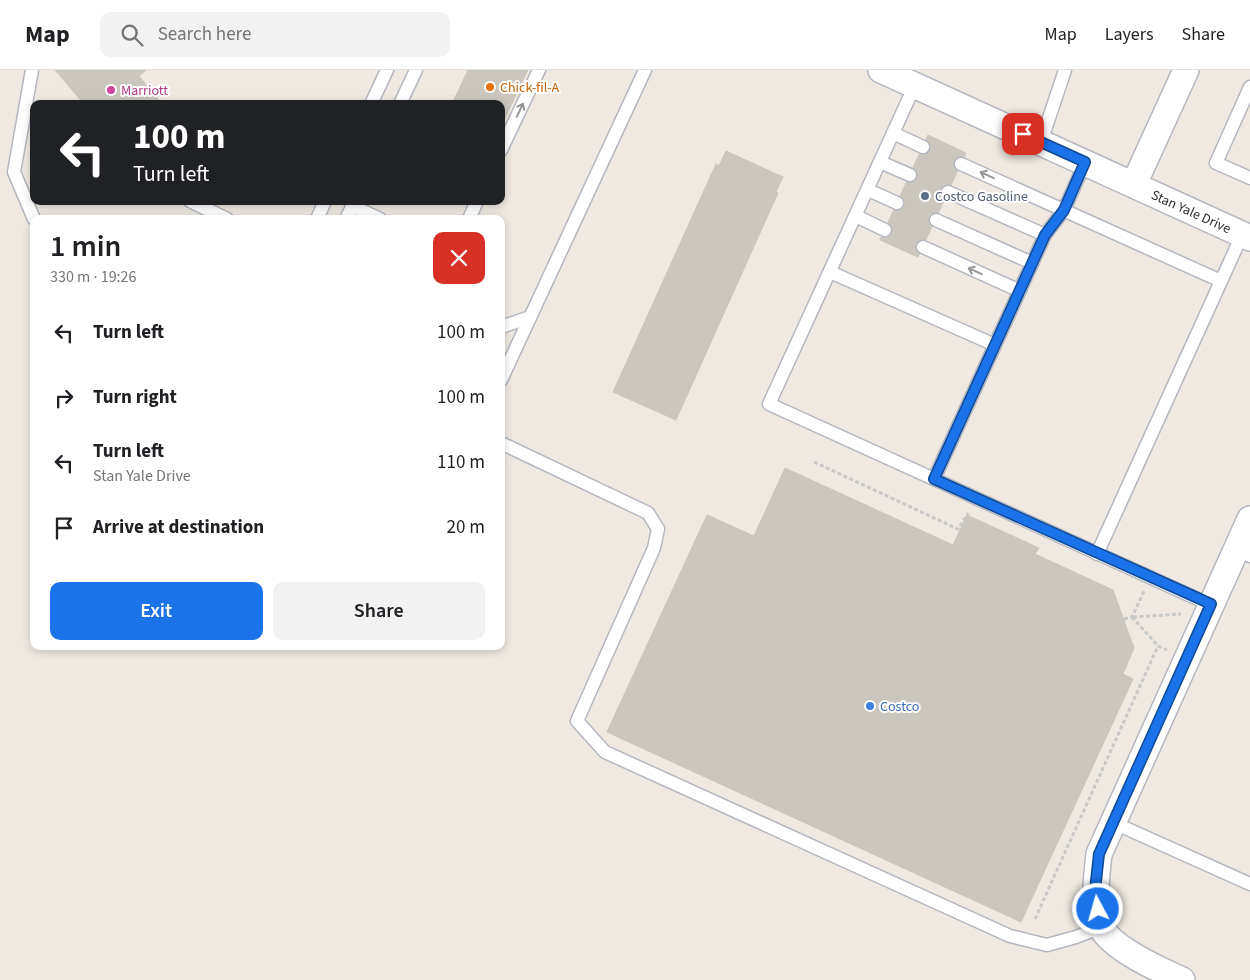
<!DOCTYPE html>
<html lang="en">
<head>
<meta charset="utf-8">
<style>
  :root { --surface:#fff; --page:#f2f2f2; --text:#202124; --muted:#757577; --line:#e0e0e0; --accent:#1a73e8 }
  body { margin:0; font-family:"Source Sans 3",sans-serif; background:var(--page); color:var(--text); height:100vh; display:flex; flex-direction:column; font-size:19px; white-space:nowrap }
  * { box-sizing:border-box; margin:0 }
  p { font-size:16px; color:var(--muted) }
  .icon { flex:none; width:28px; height:28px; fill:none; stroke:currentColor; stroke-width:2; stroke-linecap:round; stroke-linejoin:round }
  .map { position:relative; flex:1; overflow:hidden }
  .details { position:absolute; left:30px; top:145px; width:475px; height:435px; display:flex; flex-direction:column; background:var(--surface); border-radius:10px; box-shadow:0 2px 8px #0003 }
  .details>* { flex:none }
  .hud { position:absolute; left:30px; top:30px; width:475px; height:105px; border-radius:10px; box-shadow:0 2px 8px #0003; background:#202124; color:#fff; overflow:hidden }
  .pin { position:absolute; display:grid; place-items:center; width:42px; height:42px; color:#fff; margin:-21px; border-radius:10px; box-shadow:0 2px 8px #0006 }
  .me { position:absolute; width:55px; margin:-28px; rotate:354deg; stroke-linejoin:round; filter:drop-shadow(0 0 4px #0008) }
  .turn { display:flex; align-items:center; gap:18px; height:105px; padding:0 20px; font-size:22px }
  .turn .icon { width:65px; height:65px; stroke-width:2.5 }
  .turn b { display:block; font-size:35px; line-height:42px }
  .round { display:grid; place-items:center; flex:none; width:52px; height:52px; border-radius:10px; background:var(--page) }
  .overview { display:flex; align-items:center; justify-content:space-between; height:85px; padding:0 20px }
  h1 { font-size:30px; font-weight:600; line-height:38px }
  .action { display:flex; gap:10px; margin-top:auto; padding:10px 20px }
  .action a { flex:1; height:58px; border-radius:10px; background:var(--accent); color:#fff; font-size:20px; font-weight:600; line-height:58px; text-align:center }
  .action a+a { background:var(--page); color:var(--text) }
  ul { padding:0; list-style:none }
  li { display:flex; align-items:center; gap:15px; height:65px; padding:0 20px }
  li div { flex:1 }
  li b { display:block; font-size:19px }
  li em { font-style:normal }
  header { display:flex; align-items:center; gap:30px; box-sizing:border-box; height:70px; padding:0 25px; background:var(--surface); border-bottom:1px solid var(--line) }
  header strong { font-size:24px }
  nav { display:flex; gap:28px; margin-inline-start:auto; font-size:18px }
  .search { width:350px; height:45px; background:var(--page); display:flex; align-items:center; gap:12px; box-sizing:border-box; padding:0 18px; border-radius:10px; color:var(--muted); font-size:19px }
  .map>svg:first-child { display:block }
  .building { fill:#cbc7bf; stroke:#cbc5ba }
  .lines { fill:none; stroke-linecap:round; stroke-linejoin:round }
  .service-casing { stroke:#b4b7c1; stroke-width:15 }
  .minor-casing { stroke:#b4b7c1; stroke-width:28 }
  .path { stroke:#c9c9c9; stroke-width:3; stroke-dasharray:4 2.5; stroke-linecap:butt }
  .service { stroke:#fff; stroke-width:12 }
  .minor { stroke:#fff; stroke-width:25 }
  .oneway { stroke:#969696 }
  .route-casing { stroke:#114b97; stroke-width:12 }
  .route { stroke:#1a73e8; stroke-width:9 }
  .food-dot { fill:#e8710a; stroke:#fff; stroke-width:2 }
  .hotel-dot { fill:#d1479c; stroke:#fff; stroke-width:2 }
  .service-dot { fill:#5c6f8a; stroke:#fff; stroke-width:2 }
  .shop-dot { fill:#3f7fe0; stroke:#fff; stroke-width:2 }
  .labels { text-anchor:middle; stroke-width:4; stroke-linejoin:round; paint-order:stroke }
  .food-label { font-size:14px; fill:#c56008; stroke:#fff; text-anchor:start }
  .hotel-label { font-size:14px; fill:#b23c85; stroke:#fff; text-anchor:start }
  .service-label { font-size:14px; fill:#4e5e75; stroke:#fff; text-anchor:start }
  .street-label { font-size:14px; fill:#2e2e2e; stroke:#fff }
  .shop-label { font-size:14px; fill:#366cbe; stroke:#fff; text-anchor:start }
</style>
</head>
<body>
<header>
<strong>Map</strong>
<div class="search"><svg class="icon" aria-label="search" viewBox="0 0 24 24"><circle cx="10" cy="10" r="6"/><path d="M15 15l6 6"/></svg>Search here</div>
<nav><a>Map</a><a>Layers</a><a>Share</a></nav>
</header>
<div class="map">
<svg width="1250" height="910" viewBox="0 0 1250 910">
  <rect width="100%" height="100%" fill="#efe9e1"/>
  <g class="building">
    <polygon points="55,0 146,0 139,6 162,34 84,34"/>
    <polygon points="468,0 528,0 501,56 501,34 452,34"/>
    <polygon points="928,65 966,83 918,187 880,170"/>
    <polygon points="726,81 783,107 776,122 778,123 676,350 613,322 716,94 719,96"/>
    <polygon points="785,398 953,475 967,445 1039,478 1035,484 1113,520 1134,578 1123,604 1133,609 1021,852 607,662 707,445 754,466"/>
  </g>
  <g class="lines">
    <defs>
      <g id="service">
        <polyline points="32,0 14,102 34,149"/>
        <polyline points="915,15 769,334 1211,535"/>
        <polyline points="1250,17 1216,93 1250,108"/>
        <polyline points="371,34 387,0"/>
        <polyline points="400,34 416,0"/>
        <polyline points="893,63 923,77"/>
        <polyline points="1041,72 1065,0"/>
        <polyline points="501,80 539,0"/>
        <polyline points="880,92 910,105"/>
        <polyline points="961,94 1221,211"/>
        <polyline points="868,120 897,133"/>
        <polyline points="948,122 1045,165"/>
        <polyline points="190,131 227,149"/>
        <polyline points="352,136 380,149"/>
        <polyline points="856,146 885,160"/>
        <polyline points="317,149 325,131"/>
        <polyline points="346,149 355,131"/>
        <polyline points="469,149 477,131"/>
        <polyline points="936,150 1032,193"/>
        <polyline points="923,177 1020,221"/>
        <polyline points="830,202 995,275"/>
        <polyline points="501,257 530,247"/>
        <polyline points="501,310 645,0"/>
        <polyline points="501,373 648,443 658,459 654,478 577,651 605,682 1010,866 1047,875 1076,867 1101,857"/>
        <polyline points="934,409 1045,165 1064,140 1085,93"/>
        <polyline points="1236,480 1250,486"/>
        <polyline points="1097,484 1242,165"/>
        <polyline points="1112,752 1250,814"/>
      </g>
      <g id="minor">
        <path id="s1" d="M881,0L1250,168"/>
        <polyline points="1134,114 1186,0"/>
        <path d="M1182,910C1160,900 1112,879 1101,857C1092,839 1097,803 1099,784L1250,449"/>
      </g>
    </defs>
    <use href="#service" class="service-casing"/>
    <use href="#minor" class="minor-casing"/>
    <g class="path">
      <polyline points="814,392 958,459 968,443"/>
      <polyline points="1132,547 1158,576 1167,580"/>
      <polyline points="1133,547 1181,544"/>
      <polyline points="1124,549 1132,547 1144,521"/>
      <polyline points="1035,849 1158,576"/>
    </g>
    <use href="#service" class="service"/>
    <use href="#minor" class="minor"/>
  </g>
  <defs><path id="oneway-shaft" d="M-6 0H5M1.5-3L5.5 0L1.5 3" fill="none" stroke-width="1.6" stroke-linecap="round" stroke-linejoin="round" transform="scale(1.25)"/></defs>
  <g class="oneway">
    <use href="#oneway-shaft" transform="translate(520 40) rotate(-65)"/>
    <use href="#oneway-shaft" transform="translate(987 105) rotate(-156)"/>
    <use href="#oneway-shaft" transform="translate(975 201) rotate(-156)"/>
  </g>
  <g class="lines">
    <defs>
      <polyline id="route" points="1023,64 1085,92 1064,140 1045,165 934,409 1211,534 1099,784 1095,820 1098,839"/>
    </defs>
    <use href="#route" class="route-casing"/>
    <use href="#route" class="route"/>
  </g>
  <circle class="food-dot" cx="490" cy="17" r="5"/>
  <circle class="hotel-dot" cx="111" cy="20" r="5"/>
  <circle class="service-dot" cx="925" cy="126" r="5"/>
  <circle class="shop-dot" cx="870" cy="636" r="5"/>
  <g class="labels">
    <g class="food-label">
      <text x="500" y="22">Chick-fil-A</text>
    </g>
    <g class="hotel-label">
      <text x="121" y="25">Marriott</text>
    </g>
    <g class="service-label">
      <text x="935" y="131">Costco Gasoline</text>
    </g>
    <g class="street-label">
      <text dy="5" stroke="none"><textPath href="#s1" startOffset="341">Stan Yale Drive</textPath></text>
    </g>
    <g class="shop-label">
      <text x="880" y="641">Costco</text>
    </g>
  </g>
</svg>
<div class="pin" style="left:1023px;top:64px;background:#d93025"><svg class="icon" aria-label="arrive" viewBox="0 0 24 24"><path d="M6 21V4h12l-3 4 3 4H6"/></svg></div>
<svg class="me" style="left:1098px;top:839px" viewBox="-20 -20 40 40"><circle r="17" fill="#1a73e8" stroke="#fff" stroke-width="3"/><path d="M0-11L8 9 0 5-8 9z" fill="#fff"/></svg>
<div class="hud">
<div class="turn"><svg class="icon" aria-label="left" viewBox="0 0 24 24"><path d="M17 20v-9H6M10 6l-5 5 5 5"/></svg><div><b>100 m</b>Turn left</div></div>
</div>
<section class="details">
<div class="overview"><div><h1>1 min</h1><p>330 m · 19:26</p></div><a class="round" style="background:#d93025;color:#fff"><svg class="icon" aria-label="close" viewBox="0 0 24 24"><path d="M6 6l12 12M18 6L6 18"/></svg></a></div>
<ul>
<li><svg class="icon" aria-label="left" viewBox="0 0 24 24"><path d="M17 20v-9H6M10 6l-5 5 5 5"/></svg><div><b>Turn left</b></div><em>100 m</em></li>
<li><svg class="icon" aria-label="right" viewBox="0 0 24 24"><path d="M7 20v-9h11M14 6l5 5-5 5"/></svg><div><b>Turn right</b></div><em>100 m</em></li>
<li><svg class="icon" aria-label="left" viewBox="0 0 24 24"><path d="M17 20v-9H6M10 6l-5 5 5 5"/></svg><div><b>Turn left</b><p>Stan Yale Drive</p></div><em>110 m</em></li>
<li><svg class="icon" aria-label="arrive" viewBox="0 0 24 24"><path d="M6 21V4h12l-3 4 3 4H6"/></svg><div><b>Arrive at destination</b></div><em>20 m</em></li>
</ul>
<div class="action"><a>Exit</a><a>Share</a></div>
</section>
</div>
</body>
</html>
